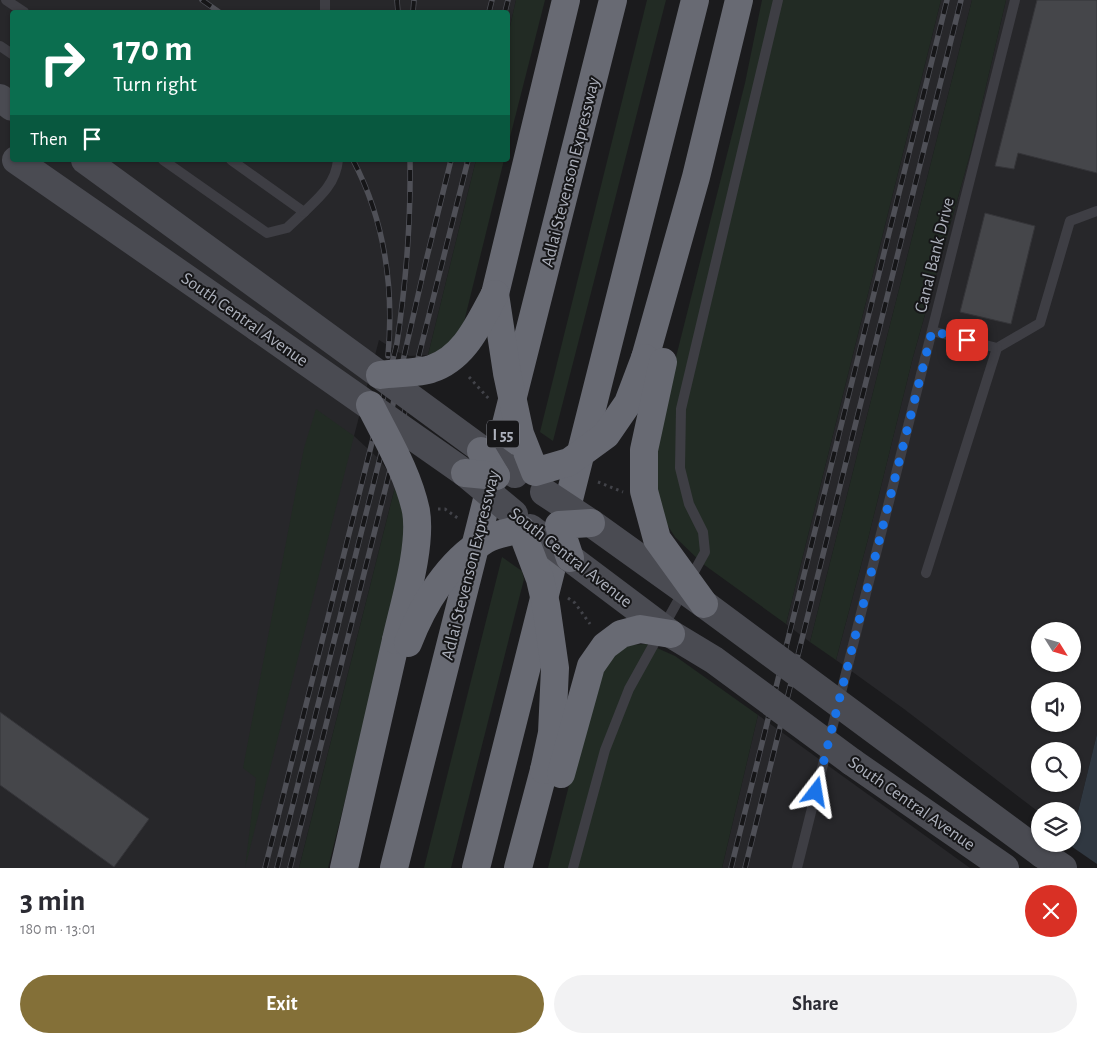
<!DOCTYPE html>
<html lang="en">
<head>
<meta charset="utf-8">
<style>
  :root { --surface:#fff; --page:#f2f2f3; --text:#2b2b33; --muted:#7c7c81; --accent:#847038 }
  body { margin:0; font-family:"Alegreya Sans",sans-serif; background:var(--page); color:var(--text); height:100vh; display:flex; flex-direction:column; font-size:19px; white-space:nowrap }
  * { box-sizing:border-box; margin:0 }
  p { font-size:16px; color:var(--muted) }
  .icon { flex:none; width:28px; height:28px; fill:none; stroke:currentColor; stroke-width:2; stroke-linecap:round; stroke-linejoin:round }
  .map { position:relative; height:868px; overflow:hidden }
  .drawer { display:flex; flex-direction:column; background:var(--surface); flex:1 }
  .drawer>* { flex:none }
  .top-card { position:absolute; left:10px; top:10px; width:500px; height:152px; border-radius:5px; box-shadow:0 1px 4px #0004; background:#0b6e4f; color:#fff; overflow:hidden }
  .needle { width:32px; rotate:127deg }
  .buttons { position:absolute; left:1031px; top:622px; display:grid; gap:10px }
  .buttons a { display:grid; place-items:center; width:50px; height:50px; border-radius:50%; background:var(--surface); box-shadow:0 1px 4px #0004; font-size:25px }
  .pin { position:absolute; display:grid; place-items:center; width:42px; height:42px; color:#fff; margin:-21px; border-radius:10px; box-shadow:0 2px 8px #0006 }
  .me { position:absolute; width:55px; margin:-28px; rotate:14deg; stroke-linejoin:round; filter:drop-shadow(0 0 4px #0008) }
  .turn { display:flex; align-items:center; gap:18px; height:105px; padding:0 20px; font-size:22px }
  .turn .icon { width:65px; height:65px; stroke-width:2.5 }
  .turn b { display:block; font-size:35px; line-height:42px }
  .then { display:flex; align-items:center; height:48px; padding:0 20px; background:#0003; gap:10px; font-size:19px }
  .round { display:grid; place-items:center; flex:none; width:52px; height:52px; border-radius:26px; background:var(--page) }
  .headline { display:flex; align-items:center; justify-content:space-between; height:85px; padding:0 20px }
  h1 { font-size:30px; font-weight:600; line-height:38px }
  .cta { display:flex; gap:10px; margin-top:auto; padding:10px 20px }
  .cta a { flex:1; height:58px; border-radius:30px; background:var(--accent); color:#fff; font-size:20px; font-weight:600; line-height:58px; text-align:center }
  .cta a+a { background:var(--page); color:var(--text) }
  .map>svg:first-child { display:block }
  .built { fill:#27272a; fill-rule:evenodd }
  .green { fill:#222b24 }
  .water { fill:#303841 }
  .pier { fill:#1b1b1d }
  .building { fill:#45464a; stroke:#353539 }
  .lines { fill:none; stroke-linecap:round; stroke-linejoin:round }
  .path { stroke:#424349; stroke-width:3; stroke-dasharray:2.5 4; stroke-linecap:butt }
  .service { stroke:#3e3e44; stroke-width:10 }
  .secondary { stroke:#4a4b52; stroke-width:28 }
  .motorway { stroke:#686a73; stroke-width:28 }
  .rail-casing { stroke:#4f5057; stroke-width:5.5 }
  .rail { stroke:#161618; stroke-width:4; stroke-dasharray:11; stroke-linecap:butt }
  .secondary-bridge { stroke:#4a4b52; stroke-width:28 }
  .motorway-bridge { stroke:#686a73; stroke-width:28 }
  .route { stroke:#1a73e8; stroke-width:9; stroke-dasharray:0 16.2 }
  .labels { text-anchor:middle; stroke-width:4; stroke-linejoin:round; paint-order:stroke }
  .shield { fill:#161618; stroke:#80828b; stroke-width:1 }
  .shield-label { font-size:16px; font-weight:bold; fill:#adb1bc }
  .street-label { font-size:18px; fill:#adb1bc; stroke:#161618 }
</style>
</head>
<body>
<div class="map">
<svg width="1097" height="868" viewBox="0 0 1097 868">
  <rect width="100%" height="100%" fill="#1b1b1d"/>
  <g class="built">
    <polygon points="0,0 516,0 508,35 508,12 12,12 12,160 476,160 428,355 410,356 400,353 379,340 354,436 378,458 388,471 395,487 299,868 0,868"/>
    <polygon points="941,0 972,0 810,642 786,624"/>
    <path d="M1006,0H1097V734L1073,832L1072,811H1040V813L904,709L836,660L868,539L913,357L971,151ZM1040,631H1072V664H1040ZM1040,691H1072V724H1040ZM1040,751H1072V784H1040Z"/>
    <polygon points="758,715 970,868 722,868"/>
  </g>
  <g class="green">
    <polygon points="516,0 545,0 508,145 508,35"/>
    <polygon points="647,0 666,0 553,441 540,432"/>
    <polygon points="762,0 941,0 786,624 703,564 675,537 666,523 660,506 654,460 674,365 745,83"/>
    <polygon points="972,0 1006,0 971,151 913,357 868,539 836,660 810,642"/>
    <polygon points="476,160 504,160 463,326 444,349 428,355"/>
    <polygon points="316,409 354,436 245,868 256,778 243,768 304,448"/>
    <polygon points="395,487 404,517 406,537 386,637 328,868 299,868"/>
    <polygon points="502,557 522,571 524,579 451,868 424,868"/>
    <polygon points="648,644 675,656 758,715 722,868 548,868 597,675 609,657 628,645"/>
  </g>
  <polygon class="water" points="1097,734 1097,868 1068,844 1072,844 1073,832"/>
  <polygon class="pier" points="1065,844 1068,844 1097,864 1097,868 1055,868"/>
  <g class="building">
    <polygon points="1037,0 1097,0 1097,173 1018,153 1014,169 995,166"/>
    <polygon points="985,213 1035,226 1011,324 960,312"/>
    <polygon points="0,712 149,819 114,867 0,785"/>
  </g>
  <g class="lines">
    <g class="path">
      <polyline points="469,377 489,399"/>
      <polyline points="598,482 623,492"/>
      <polyline points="438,509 445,509 459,519"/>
      <polyline points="568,598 575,603 590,624"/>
    </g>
    <g class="service">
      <polyline points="6,0 24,12"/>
      <polyline points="325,12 325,0"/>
      <polyline points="0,46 12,54"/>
      <polyline points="163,160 267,233 287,228 304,212 231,160"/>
      <path d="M304,212C320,197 336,183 338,160"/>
      <polyline points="932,331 997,348 1040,323 1070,221 1097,211"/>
      <polyline points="926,573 997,348"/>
      <polyline points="573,868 605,750 629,689 705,552 703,532 689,504 680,468 681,409 778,0"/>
      <polyline points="797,868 1015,0"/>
    </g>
    <g class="secondary">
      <polyline points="0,98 12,107"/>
      <polyline points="16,160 258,328"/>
      <polyline points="85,160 380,375"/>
      <polyline points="852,762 1005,868"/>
      <polyline points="1042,854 1063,868"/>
    </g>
    <g class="motorway">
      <polyline points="495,294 566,0"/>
      <polyline points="645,358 696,177 739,0"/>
      <polyline points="344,868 396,640"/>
      <polyline points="394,868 613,0"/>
      <polyline points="476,868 695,0"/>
      <polyline points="518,868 544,770"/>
    </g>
    <defs>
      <g id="rail">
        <polyline points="202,0 219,12"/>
        <polyline points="397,0 398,12"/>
        <polyline points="413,12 414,0"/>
        <polyline points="489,12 492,0"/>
        <polyline points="505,12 508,0"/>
        <path d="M353,160C385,221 394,289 388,356"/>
        <path d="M265,868L397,343C406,282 411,222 410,160"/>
        <polyline points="277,868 388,426 425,265 451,160"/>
        <polyline points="290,868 468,160"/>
        <polyline points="731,868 947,0"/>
        <polyline points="745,868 961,0"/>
      </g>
    </defs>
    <use href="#rail" class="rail-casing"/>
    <use href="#rail" class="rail"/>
    <g class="secondary-bridge">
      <polyline points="258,328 465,473 514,514"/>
      <polyline points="380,375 515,474"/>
      <polyline points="544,492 591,523 704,604 1042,854"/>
      <polyline points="530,528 671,634 714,660 852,762"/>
    </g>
    <g class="motorway-bridge">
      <polyline points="495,294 507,373 520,434 535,472 569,462 606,435 628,403 645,358"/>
      <polyline points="663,362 644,450 644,491 657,539 704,604"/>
      <path d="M380,375C393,373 420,373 431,369C465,358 479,323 495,294"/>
      <path d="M370,405C387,439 408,473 416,511C422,546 404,604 396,640"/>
      <polyline points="481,451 496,476"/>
      <polyline points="465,473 496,476"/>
      <polyline points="570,558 559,525 591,523"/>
      <path d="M408,643C423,604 448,562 485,540C495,534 510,532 521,529L540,579L546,605L555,668L552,733L544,770"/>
      <polyline points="561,774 591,666 605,646 621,634 640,629 671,634"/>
    </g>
  </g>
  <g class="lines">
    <polyline class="route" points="816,792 932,331 967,340"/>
  </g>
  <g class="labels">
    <rect class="shield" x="487" y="420.5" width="32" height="27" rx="4"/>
    <g class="shield-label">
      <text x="503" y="440">I 55</text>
    </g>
    <g class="street-label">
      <text transform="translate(570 172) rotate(-76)" y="6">Adlai Stevenson Expressway</text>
      <text transform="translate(934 255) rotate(-76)" y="6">Canal Bank Drive</text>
      <text transform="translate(245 319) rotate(35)" y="6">South Central Avenue</text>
      <text transform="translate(571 557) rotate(38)" y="6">South Central Avenue</text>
      <text transform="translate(470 565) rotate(-76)" y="6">Adlai Stevenson Expressway</text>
      <text transform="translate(912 803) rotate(35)" y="6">South Central Avenue</text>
    </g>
  </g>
</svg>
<div class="buttons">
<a><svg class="needle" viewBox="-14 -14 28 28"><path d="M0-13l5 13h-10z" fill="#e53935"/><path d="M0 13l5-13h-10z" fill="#7c7c81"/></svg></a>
<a><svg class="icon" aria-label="sound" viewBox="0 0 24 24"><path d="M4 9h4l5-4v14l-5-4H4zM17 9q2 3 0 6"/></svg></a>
<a><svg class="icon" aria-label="search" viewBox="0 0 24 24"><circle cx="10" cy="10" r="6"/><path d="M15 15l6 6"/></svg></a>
<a><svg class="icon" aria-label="layers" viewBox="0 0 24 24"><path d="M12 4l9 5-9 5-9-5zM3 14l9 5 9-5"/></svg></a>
</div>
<div class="pin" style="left:967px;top:340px;background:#d93025"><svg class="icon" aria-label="arrive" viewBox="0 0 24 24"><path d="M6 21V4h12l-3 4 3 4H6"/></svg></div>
<svg class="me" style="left:816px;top:792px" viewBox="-20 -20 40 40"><path d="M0-17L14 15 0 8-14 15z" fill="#1a73e8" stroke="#fff" stroke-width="4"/></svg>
<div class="top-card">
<div class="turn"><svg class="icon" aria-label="right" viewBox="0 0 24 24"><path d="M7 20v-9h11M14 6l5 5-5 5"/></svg><div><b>170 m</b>Turn right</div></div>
<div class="then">Then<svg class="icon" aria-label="arrive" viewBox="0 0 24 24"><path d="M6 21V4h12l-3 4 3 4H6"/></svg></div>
</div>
</div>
<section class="drawer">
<div class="headline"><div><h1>3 min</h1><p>180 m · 13:01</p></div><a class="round" style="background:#d93025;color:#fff"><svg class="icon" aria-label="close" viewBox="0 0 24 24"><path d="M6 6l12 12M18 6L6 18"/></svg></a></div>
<div class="cta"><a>Exit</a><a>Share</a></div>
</section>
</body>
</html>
